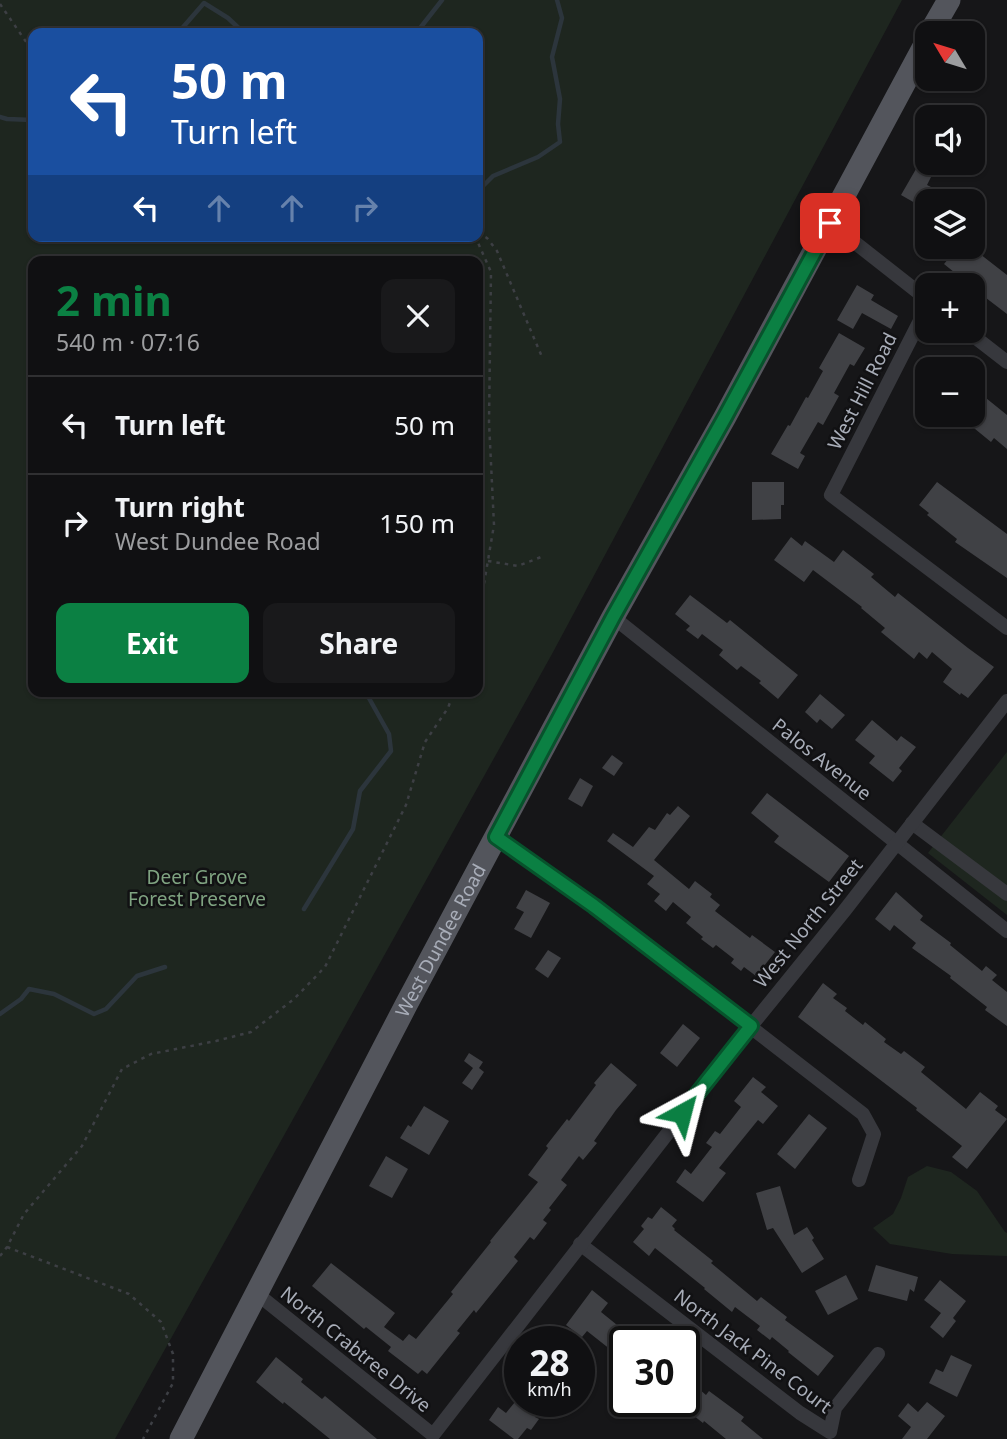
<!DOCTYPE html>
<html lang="en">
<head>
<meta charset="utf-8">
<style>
  :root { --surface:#101012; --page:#19191b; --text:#f1f3f6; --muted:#9c9d9f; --line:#303032; --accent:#0b8043 }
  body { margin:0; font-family:"Noto Sans",sans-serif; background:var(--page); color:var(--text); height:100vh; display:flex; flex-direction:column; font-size:26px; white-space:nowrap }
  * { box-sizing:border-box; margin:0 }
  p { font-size:23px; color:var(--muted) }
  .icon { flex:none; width:38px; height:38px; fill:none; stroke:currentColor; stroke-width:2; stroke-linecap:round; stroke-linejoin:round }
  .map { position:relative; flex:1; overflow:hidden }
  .panel { position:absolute; left:28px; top:256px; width:455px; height:441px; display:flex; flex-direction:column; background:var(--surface); border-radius:14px; box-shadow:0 2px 5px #0004,0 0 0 2px var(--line) }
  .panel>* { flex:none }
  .top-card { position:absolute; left:28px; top:28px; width:455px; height:214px; border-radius:14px; box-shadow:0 2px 5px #0004,0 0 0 2px var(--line); background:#1a4fa0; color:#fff; overflow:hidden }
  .needle { width:46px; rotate:308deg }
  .tools { position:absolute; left:915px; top:21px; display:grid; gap:14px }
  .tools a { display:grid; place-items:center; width:70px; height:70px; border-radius:14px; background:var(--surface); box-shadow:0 2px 5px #0004,0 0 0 2px var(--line); font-size:35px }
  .speed { position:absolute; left:504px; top:1326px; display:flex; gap:14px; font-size:35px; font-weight:700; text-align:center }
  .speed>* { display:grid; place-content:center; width:91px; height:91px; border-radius:50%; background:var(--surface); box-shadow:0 2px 5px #0004,0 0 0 2px var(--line); line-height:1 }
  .speed small { font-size:18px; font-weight:400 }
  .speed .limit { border:4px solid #111; border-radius:10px; background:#fff; color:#111 }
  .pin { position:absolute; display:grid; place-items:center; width:60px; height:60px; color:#fff; margin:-30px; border-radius:14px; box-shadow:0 4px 10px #0006 }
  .me { position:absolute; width:77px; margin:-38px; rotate:38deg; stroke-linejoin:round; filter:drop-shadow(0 0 5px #0008) }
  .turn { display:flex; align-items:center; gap:24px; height:147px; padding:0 28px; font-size:32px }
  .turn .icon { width:91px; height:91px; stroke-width:2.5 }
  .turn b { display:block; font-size:49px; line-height:60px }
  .lanes { display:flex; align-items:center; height:66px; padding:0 28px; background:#0003; justify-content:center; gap:35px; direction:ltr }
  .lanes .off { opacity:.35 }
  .round { display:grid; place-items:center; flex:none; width:74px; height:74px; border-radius:14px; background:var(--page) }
  .summary { display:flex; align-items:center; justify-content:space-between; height:119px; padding:0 28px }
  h1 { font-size:42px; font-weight:700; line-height:52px; color:var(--accent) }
  .cta { display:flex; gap:14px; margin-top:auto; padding:14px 28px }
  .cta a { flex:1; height:80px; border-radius:14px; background:var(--accent); color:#fff; font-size:28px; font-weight:700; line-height:80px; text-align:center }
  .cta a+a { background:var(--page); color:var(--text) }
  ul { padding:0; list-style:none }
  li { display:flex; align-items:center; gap:21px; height:98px; padding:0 28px; border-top:2px solid var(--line) }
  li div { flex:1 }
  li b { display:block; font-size:26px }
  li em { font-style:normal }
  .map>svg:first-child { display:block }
  .green { fill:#1e261f; fill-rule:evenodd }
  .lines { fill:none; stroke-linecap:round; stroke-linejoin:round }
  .stream { stroke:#2c353c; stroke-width:4.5 }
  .building { fill:#404145 }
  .path { stroke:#3d3f44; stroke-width:2.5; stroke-dasharray:3.5 5; stroke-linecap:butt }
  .street { stroke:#37383d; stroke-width:14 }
  .primary { stroke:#53555c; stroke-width:23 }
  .route-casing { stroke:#07532c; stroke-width:18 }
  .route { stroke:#0b8043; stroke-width:12 }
  .labels { text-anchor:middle; stroke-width:5; stroke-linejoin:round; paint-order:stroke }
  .street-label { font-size:19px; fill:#a8adb8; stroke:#111113 }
  .park-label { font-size:19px; fill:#7fa381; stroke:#111113 }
</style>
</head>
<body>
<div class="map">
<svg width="1007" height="1439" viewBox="0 0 1007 1439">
  <rect width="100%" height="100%" fill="#161618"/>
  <g class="green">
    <path d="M0,0H902L552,654L115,1439H0ZM478,33V236H33V33ZM33,261H478V691H33Z"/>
    <polygon points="1007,752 1007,915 928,853"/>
    <polygon points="927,1166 951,1172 977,1191 1005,1232 1007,1233 1007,1256 952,1254 890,1244 873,1228 893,1214 901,1198 908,1177"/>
  </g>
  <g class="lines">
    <g class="stream">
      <polyline points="178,33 204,3 228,18 244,33"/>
      <polyline points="406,33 417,32 442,0"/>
      <polyline points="0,117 7,119 33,120"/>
      <polyline points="478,191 493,176 538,157 560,142 558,124 560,99 552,57 562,18 557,0"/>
      <polyline points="304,909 353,829 360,791 391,751 389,734 365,691"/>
      <polyline points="0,1014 21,999 29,989 54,994 94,1014 106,1009 137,976 165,967"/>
    </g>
  </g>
  <g class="building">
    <polygon points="916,169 931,177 927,185 933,188 922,207 901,195"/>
    <polygon points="958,247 986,247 980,254 1007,275 1007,314 973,288 973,285 970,285 944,264"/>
    <polygon points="857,285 874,295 871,300 898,316 891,329 862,313 853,329 837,320"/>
    <polygon points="839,333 865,348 854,366 850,364 834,393 839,396 823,425 818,422 800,453 805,456 798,469 771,454 788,425 790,426 806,397 808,398 823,371 819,368"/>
    <polygon points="981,394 1007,415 1007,449 994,438 991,442 958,415 973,415 973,404"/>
    <polygon points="752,482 784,482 784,505 781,505 781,519 752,520"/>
    <polygon points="937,482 1007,534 1007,578 955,542 957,539 927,515 929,513 919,505"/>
    <polygon points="791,537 802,546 805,541 834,562 843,550 874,574 871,577 895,597 898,593 968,648 994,667 968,698 961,693 960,695 943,682 952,669 932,652 927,659 919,652 914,659 881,632 885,628 861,608 862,607 813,570 804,582 774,560"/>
    <polygon points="690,595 727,623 730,620 798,675 778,699 759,683 761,681 741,666 737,670 719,655 723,650 702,634 698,639 686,630 690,626 675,614"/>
    <polygon points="820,694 845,715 832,729 820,719 817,723 805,712"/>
    <polygon points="872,720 897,741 901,736 916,747 899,768 902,771 893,782 869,763 875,756 855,740"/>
    <polygon points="612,755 623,763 614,776 602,768"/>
    <polygon points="580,778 593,786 582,807 568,799"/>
    <polygon points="767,793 849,856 829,882 774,842 779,836 751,813"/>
    <polygon points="678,806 690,816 654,860 689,889 695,881 712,894 710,897 720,905 715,911 750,938 752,935 775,952 756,976 744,967 741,971 731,963 734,959 716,945 713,948 701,939 703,937 686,923 691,917 673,902 666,911 654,901 660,894 647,884 654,876 607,841 613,833 633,847 649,827 655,830 667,813 670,815"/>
    <polygon points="526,890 550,903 531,938 514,929 524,912 516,908"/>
    <polygon points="896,892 923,916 920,920 951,943 950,945 982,971 986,966 997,975 992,980 1007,992 1007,1026 985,1010 987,1007 950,978 951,976 912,948 916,943 894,925 890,931 875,919"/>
    <polygon points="548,950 561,958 548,978 535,969"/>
    <polygon points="823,983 837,994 833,998 847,1008 845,1011 863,1025 865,1022 886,1039 884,1042 901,1054 904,1051 925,1067 921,1072 966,1109 980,1092 998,1106 995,1110 1007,1119 967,1169 952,1157 962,1146 916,1110 917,1108 798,1017"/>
    <polygon points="683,1024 700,1038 677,1067 660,1053"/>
    <polygon points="469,1053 483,1062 479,1068 484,1072 472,1090 462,1083 473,1068 464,1061"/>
    <polygon points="611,1063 637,1085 616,1110 594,1141 597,1143 583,1160 579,1156 561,1180 567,1185 549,1208 551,1210 543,1220 547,1223 534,1240 530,1237 514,1257 518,1261 476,1313 474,1310 457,1331 460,1333 427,1374 422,1370 418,1374 388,1351 391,1347 366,1327 364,1329 312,1286 331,1263 395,1313 384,1327 403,1341 409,1334 416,1339 453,1294 451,1292 491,1242 490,1241 538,1182 528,1175 548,1148 546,1146 567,1119 569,1121 596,1085 594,1083"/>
    <polygon points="753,1077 766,1087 761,1092 778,1106 763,1124 758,1120 719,1168 726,1173 703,1202 676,1182 685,1169 691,1174 712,1147 706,1143 715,1131 720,1134 741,1107 734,1101"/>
    <polygon points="424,1106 449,1121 429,1155 400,1138 408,1125 411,1127"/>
    <polygon points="809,1114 827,1128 795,1169 777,1154"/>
    <polygon points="386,1156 408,1169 392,1198 369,1186"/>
    <polygon points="780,1186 794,1235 807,1227 814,1238 812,1240 824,1259 802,1273 773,1228 767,1230 756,1193"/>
    <polygon points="661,1207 677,1220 672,1226 675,1229 674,1230 713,1261 711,1263 757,1301 761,1297 787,1317 785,1320 834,1356 818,1376 788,1352 789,1351 772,1337 770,1340 757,1330 760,1326 735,1307 732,1312 704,1289 705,1288 655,1248 649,1256 633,1242 644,1229 641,1226 648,1217 652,1219"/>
    <polygon points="876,1265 918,1277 914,1292 910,1289 907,1301 868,1291"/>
    <polygon points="846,1275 858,1299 828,1315 815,1291"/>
    <polygon points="940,1280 966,1301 953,1318 956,1321 943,1338 930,1327 941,1313 924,1300"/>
    <polygon points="592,1290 608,1303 601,1312 638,1342 625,1342 625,1361 587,1331 582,1337 566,1325"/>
    <polygon points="951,1355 972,1365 957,1397 929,1383 936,1369 943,1372"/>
    <polygon points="276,1357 303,1379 301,1382 322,1399 325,1396 377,1439 330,1439 284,1402 283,1404 256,1382"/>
    <polygon points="692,1383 706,1395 709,1391 732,1408 744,1417 741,1421 763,1439 726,1439 704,1421 703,1423 684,1408 684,1393"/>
    <polygon points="515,1402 529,1402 541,1410 535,1417 539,1419 531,1430 527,1428 518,1439 514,1439 489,1420 498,1407 506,1413"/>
    <polygon points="927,1402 945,1416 927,1439 902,1439 911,1427 898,1416 908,1403 918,1412"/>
  </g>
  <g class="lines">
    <g class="path">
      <polyline points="0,4 33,52"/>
      <polyline points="478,233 487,238 497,251 542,357"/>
      <polyline points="475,236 491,272 489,422 494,525 478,619"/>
      <polyline points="488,561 518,566 541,557"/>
      <polyline points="7,1247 129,1294 161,1322 173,1354 173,1383 143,1439"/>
      <polyline points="0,1256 7,1247 24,1214 82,1146 122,1069 151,1054 216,1041 251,1032 294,999 325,967 406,805 425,742 448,708 454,691"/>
    </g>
    <g class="street">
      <polyline points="830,223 928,300"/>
      <polyline points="928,305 831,495 1007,628"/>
      <polyline points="967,331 1007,362"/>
      <polyline points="613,617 1007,931"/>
      <polyline points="912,823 1007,894"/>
      <polyline points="496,837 594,906 863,1114 874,1134 859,1180"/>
      <polyline points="580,1244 800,1413 830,1432 835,1408 878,1354"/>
      <polyline points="256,1293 433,1435 751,1026 845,910 1007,701"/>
    </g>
    <g class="primary">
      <polyline points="930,33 949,0"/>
      <path id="s1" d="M181,1439L406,1005L613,617L725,417L928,39"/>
    </g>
  </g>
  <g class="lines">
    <defs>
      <polyline id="route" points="682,1113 751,1026 594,906 496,837 613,617 725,417 830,223"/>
    </defs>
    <use href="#route" class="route-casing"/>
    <use href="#route" class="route"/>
  </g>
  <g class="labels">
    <g class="street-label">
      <text transform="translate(862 391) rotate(-63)" y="7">West Hill Road</text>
      <text transform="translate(822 759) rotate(38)" y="7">Palos Avenue</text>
      <text transform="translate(808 923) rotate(-51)" y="7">West North Street</text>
      <text dy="7" stroke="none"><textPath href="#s1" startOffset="562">West Dundee Road</textPath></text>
      <text transform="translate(356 1349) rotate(39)" y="7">North Crabtree Drive</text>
      <text transform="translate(753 1351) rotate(37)" y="7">North Jack Pine Court</text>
    </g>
    <g class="park-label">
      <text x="197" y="884">Deer Grove<tspan x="197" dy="22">Forest Preserve</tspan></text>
    </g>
  </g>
</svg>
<div class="tools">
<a><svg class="needle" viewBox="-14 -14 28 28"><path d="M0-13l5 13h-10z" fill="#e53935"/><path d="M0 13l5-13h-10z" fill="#9c9d9f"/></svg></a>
<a><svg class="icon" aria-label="sound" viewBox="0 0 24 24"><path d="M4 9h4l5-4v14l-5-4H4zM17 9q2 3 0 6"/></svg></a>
<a><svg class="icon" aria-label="layers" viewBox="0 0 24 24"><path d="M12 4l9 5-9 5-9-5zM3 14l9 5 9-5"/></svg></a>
<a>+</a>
<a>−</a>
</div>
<div class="speed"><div>28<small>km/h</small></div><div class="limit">30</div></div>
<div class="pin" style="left:830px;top:223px;background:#d93025"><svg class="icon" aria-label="arrive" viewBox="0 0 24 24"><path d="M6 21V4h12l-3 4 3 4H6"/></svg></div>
<svg class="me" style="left:682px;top:1113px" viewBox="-20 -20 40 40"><path d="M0-17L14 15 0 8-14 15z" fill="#0b8043" stroke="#fff" stroke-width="4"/></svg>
<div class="top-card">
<div class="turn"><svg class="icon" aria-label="left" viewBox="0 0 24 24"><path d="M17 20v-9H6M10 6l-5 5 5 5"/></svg><div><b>50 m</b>Turn left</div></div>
<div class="lanes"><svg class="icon" aria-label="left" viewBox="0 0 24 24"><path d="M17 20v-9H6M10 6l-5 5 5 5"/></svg><svg class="icon off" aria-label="ahead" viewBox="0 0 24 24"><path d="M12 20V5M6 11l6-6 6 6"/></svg><svg class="icon off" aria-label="ahead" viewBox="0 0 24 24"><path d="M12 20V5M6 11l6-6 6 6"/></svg><svg class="icon off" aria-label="right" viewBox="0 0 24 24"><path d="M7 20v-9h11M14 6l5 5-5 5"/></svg></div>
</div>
<section class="panel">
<div class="summary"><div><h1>2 min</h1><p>540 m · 07:16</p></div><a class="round"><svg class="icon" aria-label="close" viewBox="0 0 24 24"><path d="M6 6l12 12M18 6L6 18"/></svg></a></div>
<ul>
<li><svg class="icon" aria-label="left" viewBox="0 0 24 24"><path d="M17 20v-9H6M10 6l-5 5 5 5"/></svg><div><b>Turn left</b></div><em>50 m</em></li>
<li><svg class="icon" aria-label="right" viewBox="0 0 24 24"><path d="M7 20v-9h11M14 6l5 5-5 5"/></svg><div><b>Turn right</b><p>West Dundee Road</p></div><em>150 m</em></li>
</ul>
<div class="cta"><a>Exit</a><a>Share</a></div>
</section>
</div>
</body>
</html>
